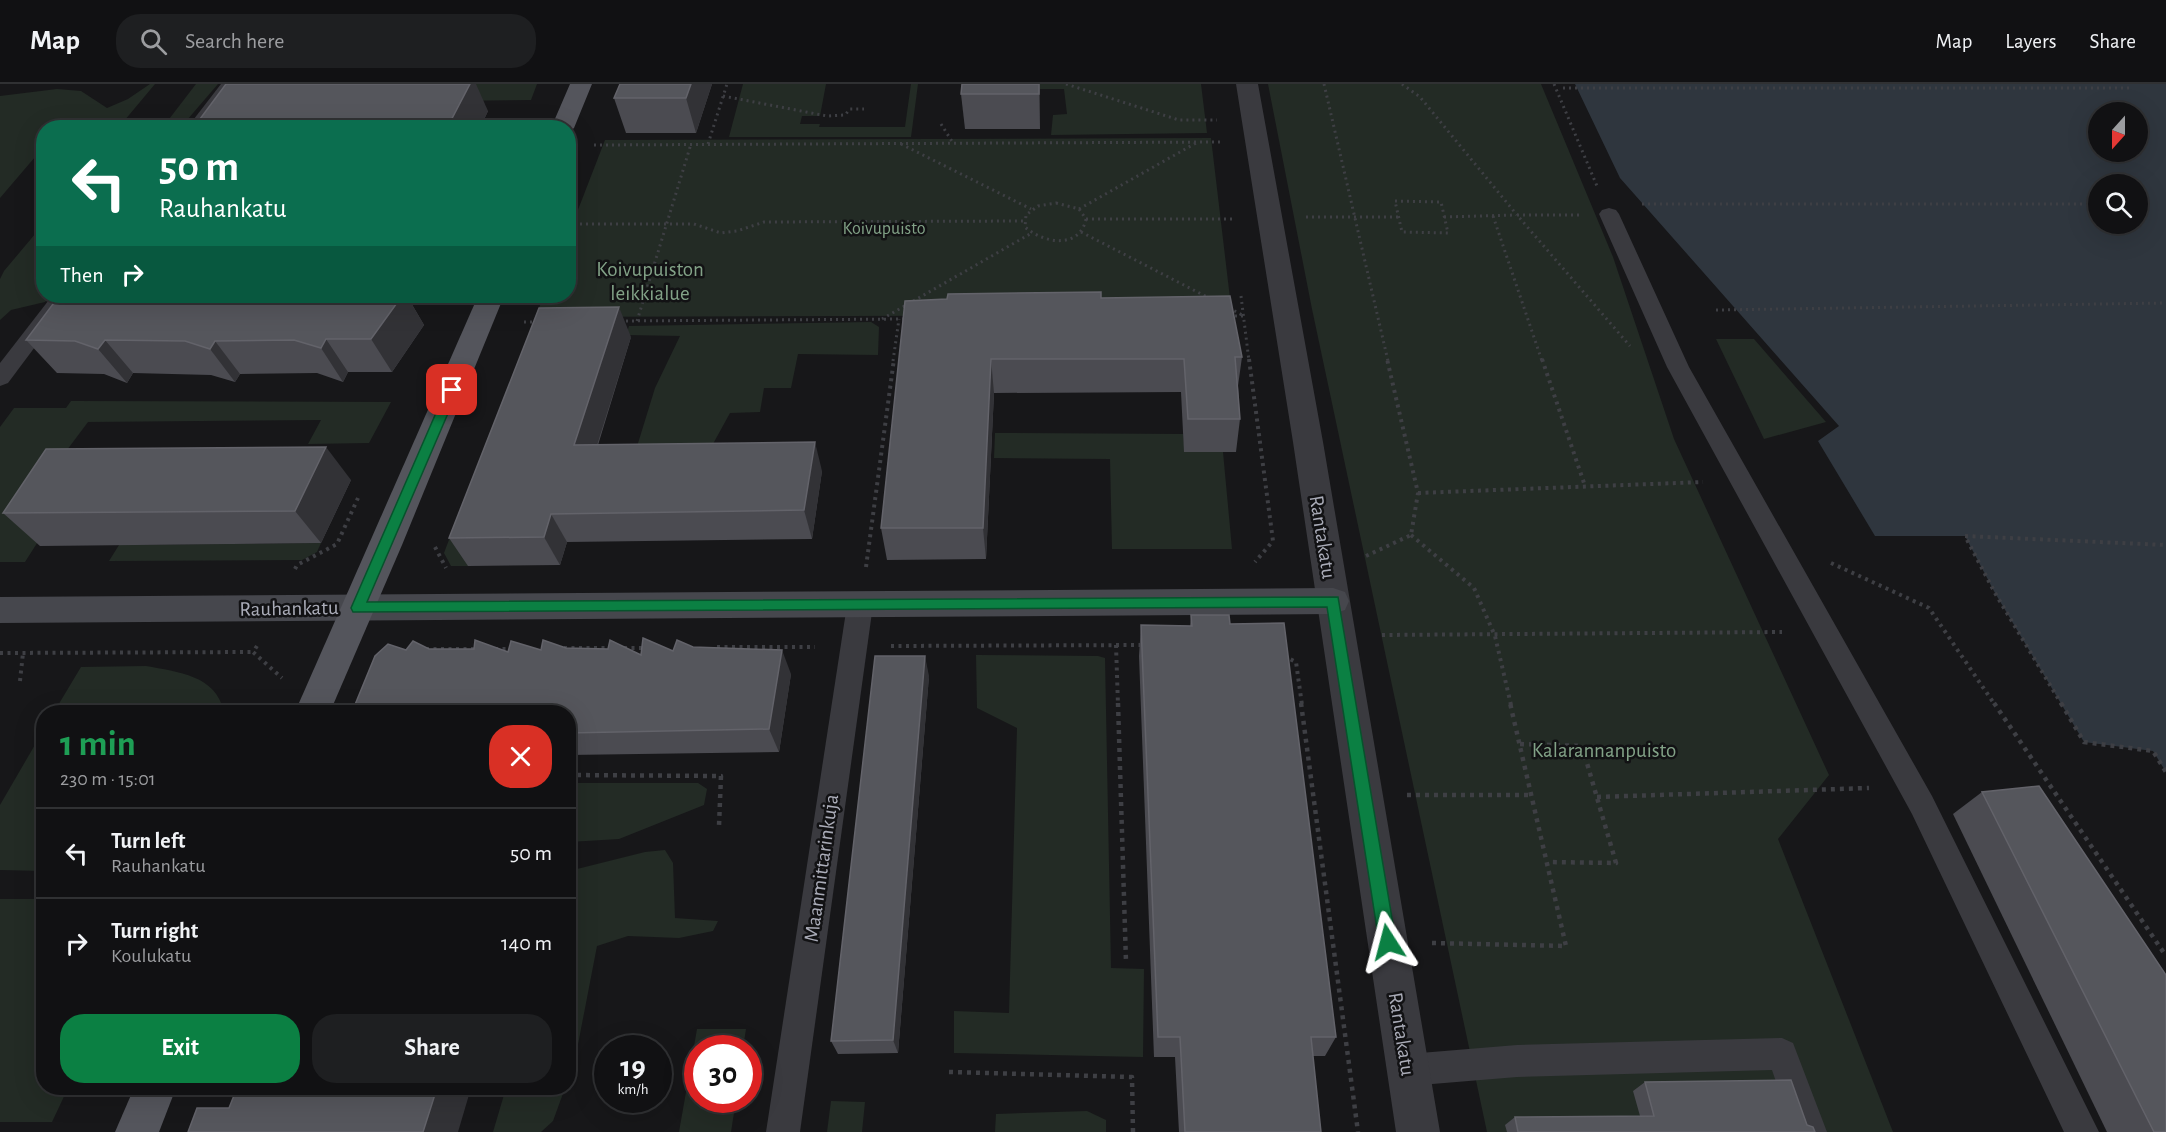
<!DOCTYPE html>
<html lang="en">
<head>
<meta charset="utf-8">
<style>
  :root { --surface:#111113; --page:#1e1f21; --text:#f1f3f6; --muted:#9c9da0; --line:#303133; --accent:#0b8043 }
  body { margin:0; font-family:"Alegreya Sans",sans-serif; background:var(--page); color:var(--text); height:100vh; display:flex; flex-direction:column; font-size:22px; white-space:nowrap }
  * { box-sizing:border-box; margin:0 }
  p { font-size:20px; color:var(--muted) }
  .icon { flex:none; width:33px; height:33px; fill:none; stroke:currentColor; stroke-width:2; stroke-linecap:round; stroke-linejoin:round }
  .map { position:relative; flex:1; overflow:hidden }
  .sheet { position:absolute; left:36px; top:621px; width:540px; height:390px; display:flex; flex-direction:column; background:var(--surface); border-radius:24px; box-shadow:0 6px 24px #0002,0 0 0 2px var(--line) }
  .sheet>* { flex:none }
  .guide { position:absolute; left:36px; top:36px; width:540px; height:183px; border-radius:24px; box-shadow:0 6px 24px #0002,0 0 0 2px var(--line); background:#0b6e4f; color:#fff; overflow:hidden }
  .needle { width:39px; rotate:201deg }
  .controls { position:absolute; left:2088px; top:18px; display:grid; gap:12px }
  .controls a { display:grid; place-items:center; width:60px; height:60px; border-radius:50%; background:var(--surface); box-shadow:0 6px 24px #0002,0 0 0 2px var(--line); font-size:30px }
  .speed { position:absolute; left:594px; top:951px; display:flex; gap:12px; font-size:30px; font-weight:700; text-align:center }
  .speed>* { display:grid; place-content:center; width:78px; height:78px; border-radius:50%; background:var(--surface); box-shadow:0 6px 24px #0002,0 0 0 2px var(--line); line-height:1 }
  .speed small { font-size:15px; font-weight:400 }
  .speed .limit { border:9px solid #d22; background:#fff; color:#111 }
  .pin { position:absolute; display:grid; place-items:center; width:51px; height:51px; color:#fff; margin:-26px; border-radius:12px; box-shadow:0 3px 9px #0006 }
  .me { position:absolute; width:66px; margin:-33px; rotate:351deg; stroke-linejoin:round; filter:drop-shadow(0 0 4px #0008) }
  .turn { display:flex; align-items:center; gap:21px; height:126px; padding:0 24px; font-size:27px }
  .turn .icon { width:78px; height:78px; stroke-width:2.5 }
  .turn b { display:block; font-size:42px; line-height:51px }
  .then { display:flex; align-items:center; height:57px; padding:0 24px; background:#0003; gap:12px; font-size:22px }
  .round { display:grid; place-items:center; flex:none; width:63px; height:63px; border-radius:24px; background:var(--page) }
  .overview { display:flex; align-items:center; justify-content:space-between; height:102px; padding:0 24px }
  h1 { font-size:36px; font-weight:700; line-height:45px; color:#1e9e55 }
  .cta { display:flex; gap:12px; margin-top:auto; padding:12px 24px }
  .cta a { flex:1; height:69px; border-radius:24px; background:var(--accent); color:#fff; font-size:24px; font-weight:700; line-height:69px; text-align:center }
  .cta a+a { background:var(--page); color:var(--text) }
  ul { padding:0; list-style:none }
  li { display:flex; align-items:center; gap:18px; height:90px; padding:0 24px; border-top:2px solid var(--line) }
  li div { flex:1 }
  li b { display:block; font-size:22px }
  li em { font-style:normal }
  header { display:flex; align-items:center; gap:36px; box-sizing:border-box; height:84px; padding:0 30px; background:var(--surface); border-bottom:2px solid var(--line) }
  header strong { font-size:28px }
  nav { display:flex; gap:33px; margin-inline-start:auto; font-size:21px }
  .search { width:420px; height:54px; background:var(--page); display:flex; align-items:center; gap:15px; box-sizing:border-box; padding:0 21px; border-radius:24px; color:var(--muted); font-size:22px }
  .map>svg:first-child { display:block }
  .green { fill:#232b25 }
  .water { fill:#2f363e; fill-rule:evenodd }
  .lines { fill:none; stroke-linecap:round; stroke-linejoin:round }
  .path-far2 { stroke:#3e3f44; stroke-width:3; stroke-dasharray:2 4; stroke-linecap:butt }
  .path-far1 { stroke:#3e3f44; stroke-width:4; stroke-dasharray:3 4.5; stroke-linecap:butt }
  .path { stroke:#3e3f44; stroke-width:4.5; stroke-dasharray:4 5; stroke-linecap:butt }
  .lane { fill:#3a3a3f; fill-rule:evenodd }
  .street { fill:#3a3a3f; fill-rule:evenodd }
  .secondary { fill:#46474d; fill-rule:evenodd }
  .primary { fill:#54555c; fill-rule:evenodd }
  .wall { fill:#4b4b51 }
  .shaded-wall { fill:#323236 }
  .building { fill:#55565c; stroke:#63636a; stroke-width:1.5 }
  .route { fill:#0b8043; stroke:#07532c; stroke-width:1.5 }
  .labels { text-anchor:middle; stroke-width:5; stroke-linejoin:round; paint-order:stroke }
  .far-park-label { font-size:18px; fill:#82a287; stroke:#121214 }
  .park-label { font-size:21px; fill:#82a287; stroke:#121214 }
  .street-label { font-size:21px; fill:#aaacb8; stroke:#121214 }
</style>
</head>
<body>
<header>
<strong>Map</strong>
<div class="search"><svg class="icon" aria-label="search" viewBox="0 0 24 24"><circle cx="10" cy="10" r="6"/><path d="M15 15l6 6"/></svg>Search here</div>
<nav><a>Map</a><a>Layers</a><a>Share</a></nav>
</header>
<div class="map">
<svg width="2166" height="1048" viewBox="0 0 2166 1048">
  <rect width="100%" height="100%" fill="#171719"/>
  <g class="green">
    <polygon points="150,0 155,0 119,43 44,44 43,66 41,66 0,114 0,12 57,5 81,7 107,24 128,15"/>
    <polygon points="196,0 218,0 181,43 163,43"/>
    <polygon points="398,0 537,0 531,16 443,17"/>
    <polygon points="743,0 826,0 820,32 802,32 800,40 820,40 819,43 905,43 911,0 918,0 911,53 729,53"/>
    <polygon points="1040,0 1201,0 1207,49 1051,51 1053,31 1067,30 1064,5 1040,5"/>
    <polygon points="1268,0 1541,0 1613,173 1674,355 1829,691 1778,755 1893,1048 1487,1048 1312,225"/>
    <polygon points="1211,54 1232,231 535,233 544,212 568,212 569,149 605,56"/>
    <polygon points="41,143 44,143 44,212 50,212 45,218 11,226 0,236 0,195 4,187"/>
    <polygon points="871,238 879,243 878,271 798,270 791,304 764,304 760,328 730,329 697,389 611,447 655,304 680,252 626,251 629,242"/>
    <polygon points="1716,255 1754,255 1826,338 1764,355"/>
    <polygon points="71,317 391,318 369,359 308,360 321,336 88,338 49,390 76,398 25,478 0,478 0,343 14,324 66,324"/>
    <polygon points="995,349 1183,350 1185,368 1223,368 1232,465 1112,465 1110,375 994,374"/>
    <polygon points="463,419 491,420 468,482 451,482 444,469"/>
    <polygon points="321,459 317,468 302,476 109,477 119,461"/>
    <polygon points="976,571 1098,572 1105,574 1111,884 1144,885 1143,973 954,969 954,927 1009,929 1017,644 977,624"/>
    <path d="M146,582C178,588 216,591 224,628H54L81,583Z"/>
    <polygon points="43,647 43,787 0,786 0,721"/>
    <polygon points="568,699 698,699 707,705 704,721 619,755 569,758"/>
    <polygon points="665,766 673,779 675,834 718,837 713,847 679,854 628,852 597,862 575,976 569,994 569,787 645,768"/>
    <polygon points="0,815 43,815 44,1004 68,1004 52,1038 0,1038"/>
    <polygon points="697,945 746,945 743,964 698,964 698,1016 736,1016 731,1048 679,1048"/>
    <polygon points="506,1004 565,1004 553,1037 541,1048 493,1048"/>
    <polygon points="831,1017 865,1018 862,1048 827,1048"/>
    <polygon points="1087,1027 1106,1036 1106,1048 995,1048 996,1030"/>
  </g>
  <path class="water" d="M1575,0H2166V688L2153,667L2084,658L1995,509L1965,452H1875L1818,357L1839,342L1620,94ZM2098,28H2138V68H2098ZM2098,100H2138V140H2098Z"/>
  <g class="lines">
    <g class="path-far2">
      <polyline points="1066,0 1179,36 1217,36"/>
      <polyline points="1324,0 1388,277"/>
      <polyline points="1402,0 1420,13 1517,131"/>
      <polyline points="1554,0 1597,102"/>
      <polyline points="1563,4 2130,4"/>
      <polyline points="723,12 827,32 845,31 850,25 864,25"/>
      <polyline points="941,40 953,59"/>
      <polyline points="708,60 727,0"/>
      <polyline points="901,60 1031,125"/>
      <polyline points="594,61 1220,58"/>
      <polygon points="1395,117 1441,118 1448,149 1402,148"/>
      <path d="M1056,119L1079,125L1086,135C1080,165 1044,160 1025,143L1026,131L1038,122Z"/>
      <polyline points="1642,120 2094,120"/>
      <polyline points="1079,125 1196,59"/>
      <polyline points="1579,131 1517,131 1630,262"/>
      <polyline points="1493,132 1542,277"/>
      <polyline points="1306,133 1399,133"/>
      <polyline points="1444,133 1516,131"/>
      <polyline points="1086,135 1233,135"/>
      <polyline points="568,140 694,140 721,149 737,147 764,138 1024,137"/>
      <polyline points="1081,148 1211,215"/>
      <polyline points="1241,212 1249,277"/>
      <polyline points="1229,224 1244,232 1229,232"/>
      <polyline points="1716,226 2166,219"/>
      <polyline points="882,235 1030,150"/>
      <polyline points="620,237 907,235"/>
      <polyline points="637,237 691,60"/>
      <polyline points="524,238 538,238"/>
      <polyline points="893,277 899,235"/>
    </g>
    <g class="path-far1">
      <polyline points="1249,275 1273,457 1255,478"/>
      <polyline points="1542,275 1585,402"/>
      <polyline points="1418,409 1703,398"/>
      <polyline points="1411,451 1474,504 1495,552 1511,621"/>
      <polyline points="435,463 446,484"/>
      <polyline points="1366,472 1411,451 1418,409 1387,275"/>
      <polyline points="1831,479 1929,524 1995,621"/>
      <polyline points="866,483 894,275"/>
      <polyline points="295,485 297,481 337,460 358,414"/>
      <polyline points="1382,551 1782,548"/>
      <polyline points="1116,561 1118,621"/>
      <polyline points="257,562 253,568 282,594"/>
      <polyline points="891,562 1144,561"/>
      <polyline points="717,563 815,563"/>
      <polyline points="564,564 614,564"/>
      <polyline points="624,564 647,564"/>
      <polyline points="426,565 479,565"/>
      <polyline points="495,565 512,565"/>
      <polyline points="0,569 253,568"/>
      <polyline points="1284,572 1296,578 1302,621"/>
      <polyline points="20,597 23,569"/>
      <polyline points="2062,621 1995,509 1965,452 2166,461"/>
    </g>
    <g class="path">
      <polyline points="1118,619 1126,878"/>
      <polyline points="1301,619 1358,1048"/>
      <polyline points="1994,619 2166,872"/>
      <polyline points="2061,619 2084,658 2153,667 2166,688"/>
      <polyline points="1520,660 1582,662 1616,779 1548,778"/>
      <polyline points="568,691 721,692 719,742"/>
      <polyline points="1407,711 1532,711"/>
      <polyline points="1597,713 1869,704"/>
      <polyline points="1432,859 1566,862 1510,619"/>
      <polyline points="949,988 1132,993 1133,1048"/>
    </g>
    <g class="lane">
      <polygon points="221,0 239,0 206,44 187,44"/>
      <polygon points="1609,124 1616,126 1619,130 1689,283 1932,712 2099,1048 2064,1048 1912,730 1667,283 1599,130 1602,126"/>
      <polygon points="52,212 73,212 8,299 0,302 0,279"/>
      <polygon points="860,511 869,514 873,521 800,1048 766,1048 847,521 851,514"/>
      <polygon points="1782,954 1793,959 1827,1048 1793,1048 1772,986 1517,993 1408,1002 1396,998 1392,986 1396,974 1408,970 1517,961"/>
    </g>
    <polygon class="street" points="1236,0 1258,0 1323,358 1440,1048 1396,1048 1293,358"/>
    <polygon class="secondary" points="1333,504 1345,508 1349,517 1345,526 1333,530 0,539 0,513"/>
    <g class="primary">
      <polygon points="570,0 592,0 574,44 568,49 568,44 551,44"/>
      <polygon points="478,212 504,212 402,461 330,628 295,628"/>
      <polygon points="134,1004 176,1004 159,1048 115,1048"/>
    </g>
  </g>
  <g class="wall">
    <polygon points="712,0 696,49 626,49 614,14"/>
    <polygon points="1040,0 1040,45 965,45 961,10"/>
    <polygon points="488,27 480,44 200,44 197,39"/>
    <polygon points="59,212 407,212 424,241 392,288 348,288 343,298 317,289 240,290 235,298 211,291 133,289 127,299 104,290 57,289 26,256"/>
    <polygon points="1101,214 1242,273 1238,302 1240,335 1236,368 1184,368 1181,308 994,309 986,475 887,476 881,444 905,217"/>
    <polygon points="631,253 598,361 822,387 812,455 567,458 560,481 468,482 449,454"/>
    <polygon points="351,396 321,459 40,462 3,429"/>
    <polygon points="1191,531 1230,540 1336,953 1325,972 1313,972 1321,1048 1179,1048 1175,973 1154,973 1139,572 1141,541 1190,542"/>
    <polygon points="693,563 791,590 779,668 568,671 568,628 406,566 429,565 508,568 566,564 641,571 673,567"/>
    <polygon points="929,592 898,969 838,970 831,957"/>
    <polygon points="1982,708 2166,1048 2107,1048 1953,730"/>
    <polygon points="1645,998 1807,1041 1815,1048 1507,1048 1505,1041 1515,1033 1640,1032 1633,1007"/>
  </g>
  <g class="shaded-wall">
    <polygon points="470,0 476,0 488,27 480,44 447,44"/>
    <polygon points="691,0 712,0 696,49 686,14"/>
    <polygon points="1039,0 1040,0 1040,45 1039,10"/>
    <polygon points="278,39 281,44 275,44"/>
    <polygon points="402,212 407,212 424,241 392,288 371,255"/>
    <polygon points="619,223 631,253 588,390 574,361"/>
    <polygon points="326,255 348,288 343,298 321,264"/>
    <polygon points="105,256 133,289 127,299 98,265"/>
    <polygon points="215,257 240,290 235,298 210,265"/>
    <polygon points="991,275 994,309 986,475 983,444"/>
    <polygon points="815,358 822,387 812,455 804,426"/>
    <polygon points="326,363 351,396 321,459 295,427"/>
    <polygon points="551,430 567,458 560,481 544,453"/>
    <polygon points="782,566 791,590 779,668 769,645"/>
    <polygon points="925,572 929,592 898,969 893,956"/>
    <polygon points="437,1004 471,1004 458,1048 423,1048"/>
  </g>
  <g class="building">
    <polygon points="226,0 470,0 447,44 377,44 380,38 278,39 275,44 204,44 207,39 197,39"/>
    <polygon points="620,0 691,0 686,14 614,14"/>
    <polygon points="962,0 1039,0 1039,10 961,10"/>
    <polygon points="1101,208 1101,214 1230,212 1242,273 1235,273 1240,335 1188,335 1184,275 991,275 983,444 881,444 905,217 947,215 948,210"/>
    <polygon points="59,212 402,212 371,255 326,255 321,264 294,256 215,257 210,265 185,257 105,256 98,265 75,257 26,256"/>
    <polygon points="619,223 574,361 815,358 804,426 551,430 544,453 449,454 539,224"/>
    <polygon points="326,363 295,427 3,429 46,365"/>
    <polygon points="1191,531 1229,531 1230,540 1284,539 1336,953 1311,953 1321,1048 1185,1048 1180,953 1158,953 1141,541 1192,542"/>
    <polygon points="643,554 673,567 677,556 693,563 782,566 769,645 568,649 568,628 352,628 375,572 388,560 406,566 413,557 429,565 474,565 475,556 508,568 511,557 541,566 543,556 566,564 608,565 610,556 641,571"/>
    <polygon points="875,572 925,572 893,956 831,957"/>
    <polygon points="2039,702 2166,891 2166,1048 2154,1048 1982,708"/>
    <polygon points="1791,996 1807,1041 1813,1043 1815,1048 1518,1048 1515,1033 1654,1032 1645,998"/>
    <polygon points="237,1004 437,1004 423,1048 188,1048 197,1024 229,1024"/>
  </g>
  <polygon class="route" points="452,301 458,306 367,518 1338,513 1396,858 1393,864 1388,866 1382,864 1379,858 1327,523 353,528 351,524 446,306"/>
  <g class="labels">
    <g class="far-park-label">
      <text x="884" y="150">Koivupuisto</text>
    </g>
    <g class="park-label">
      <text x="650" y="192">Koivupuiston<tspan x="650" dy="24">leikkialue</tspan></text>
      <text x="1604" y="673">Kalarannanpuisto</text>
    </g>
    <g class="street-label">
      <text transform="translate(1323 453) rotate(81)" y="7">Rantakatu</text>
      <text transform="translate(289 524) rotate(-1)" y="7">Rauhankatu</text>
      <text transform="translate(821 784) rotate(-82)" y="7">Maanmittarinkuja</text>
      <text transform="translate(1402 950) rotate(81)" y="7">Rantakatu</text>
    </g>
  </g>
</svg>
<div class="controls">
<a><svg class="needle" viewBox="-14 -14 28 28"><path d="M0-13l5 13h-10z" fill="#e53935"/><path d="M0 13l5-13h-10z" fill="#9c9da0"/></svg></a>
<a><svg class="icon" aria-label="search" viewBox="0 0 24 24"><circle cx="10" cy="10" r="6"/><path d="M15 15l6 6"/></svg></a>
</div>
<div class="speed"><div>19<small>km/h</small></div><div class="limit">30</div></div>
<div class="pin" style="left:452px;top:306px;background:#d93025"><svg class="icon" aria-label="arrive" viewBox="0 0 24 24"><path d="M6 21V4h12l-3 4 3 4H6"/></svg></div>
<svg class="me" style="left:1388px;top:858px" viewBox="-20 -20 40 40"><path d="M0-17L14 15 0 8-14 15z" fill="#0b8043" stroke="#fff" stroke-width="4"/></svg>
<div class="guide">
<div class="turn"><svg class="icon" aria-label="left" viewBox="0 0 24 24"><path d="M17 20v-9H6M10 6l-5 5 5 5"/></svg><div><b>50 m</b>Rauhankatu</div></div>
<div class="then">Then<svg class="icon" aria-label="right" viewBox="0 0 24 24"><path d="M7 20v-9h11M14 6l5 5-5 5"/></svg></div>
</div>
<section class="sheet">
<div class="overview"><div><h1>1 min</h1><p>230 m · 15:01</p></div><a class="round" style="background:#d93025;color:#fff"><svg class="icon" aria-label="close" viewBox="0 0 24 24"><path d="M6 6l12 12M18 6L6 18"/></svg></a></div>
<ul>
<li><svg class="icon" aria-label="left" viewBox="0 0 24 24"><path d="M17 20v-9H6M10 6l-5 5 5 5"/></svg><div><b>Turn left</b><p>Rauhankatu</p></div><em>50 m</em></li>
<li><svg class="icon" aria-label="right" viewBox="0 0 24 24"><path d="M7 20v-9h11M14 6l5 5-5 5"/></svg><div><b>Turn right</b><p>Koulukatu</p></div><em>140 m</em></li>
</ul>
<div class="cta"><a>Exit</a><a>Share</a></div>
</section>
</div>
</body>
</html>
